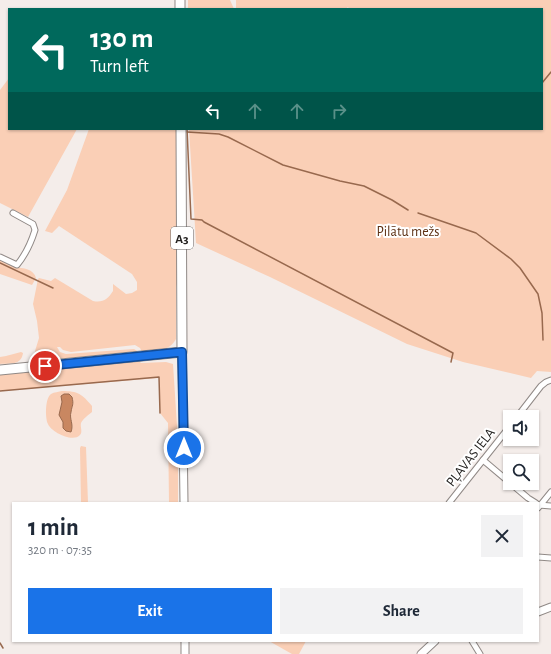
<!DOCTYPE html>
<html lang="en">
<head>
<meta charset="utf-8">
<style>
  :root { --surface:#fff; --page:#f2f2f3; --text:#1f2937; --muted:#747a83; --accent:#1a73e8 }
  body { margin:0; font-family:"Alegreya Sans",sans-serif; background:var(--page); color:var(--text); height:100vh; display:flex; flex-direction:column; font-size:15px; white-space:nowrap }
  * { box-sizing:border-box; margin:0 }
  p { font-size:13px; color:var(--muted) }
  .icon { flex:none; width:22px; height:22px; fill:none; stroke:currentColor; stroke-width:2; stroke-linecap:round; stroke-linejoin:round }
  .map { position:relative; flex:1; overflow:hidden }
  .panel { position:absolute; left:12px; top:502px; width:527px; height:140px; display:flex; flex-direction:column; background:var(--surface); border-radius:0px; box-shadow:0 1px 3px #0004 }
  .panel>* { flex:none }
  .hud { position:absolute; left:8px; top:8px; width:535px; height:122px; border-radius:0px; box-shadow:0 1px 3px #0004; background:#00695c; color:#fff; overflow:hidden }
  .tools { position:absolute; left:503px; top:410px; display:grid; gap:8px }
  .tools a { display:grid; place-items:center; width:36px; height:36px; border-radius:0px; background:var(--surface); box-shadow:0 1px 3px #0004; font-size:20px }
  .pin { position:absolute; display:grid; place-items:center; width:34px; height:34px; color:#fff; margin:-17px; border:2px solid #fff; border-radius:50%; box-shadow:0 1px 4px #0007 }
  .me { position:absolute; width:44px; margin:-22px; rotate:0deg; stroke-linejoin:round; filter:drop-shadow(0 0 3px #0008) }
  .turn { display:flex; align-items:center; gap:14px; height:84px; padding:0 16px; font-size:18px }
  .turn .icon { width:52px; height:52px; stroke-width:2.5 }
  .turn b { display:block; font-size:28px; line-height:34px }
  .lanes { display:flex; align-items:center; height:38px; padding:0 16px; background:#0003; justify-content:center; gap:20px; direction:ltr }
  .lanes .off { opacity:.35 }
  .round { display:grid; place-items:center; flex:none; width:42px; height:42px; border-radius:0px; background:var(--page) }
  .head { display:flex; align-items:center; justify-content:space-between; height:68px; padding:0 16px }
  h1 { font-size:24px; font-weight:700; line-height:30px }
  .action { display:flex; gap:8px; margin-top:auto; padding:8px 16px }
  .action a { flex:1; height:46px; border-radius:0px; background:var(--accent); color:#fff; font-size:16px; font-weight:700; line-height:46px; text-align:center }
  .action a+a { background:var(--page); color:var(--text) }
  .map>svg:first-child { display:block }
  .green { fill:#facfb6 }
  .water { fill:#c98761; stroke:#98694e }
  .lines { fill:none; stroke-linecap:round; stroke-linejoin:round }
  .stream { stroke:#98694e; stroke-width:1.5 }
  .street-casing { stroke:#908986; stroke-width:7 }
  .secondary-casing { stroke:#908986; stroke-width:9 }
  .highway-casing { stroke:#908986; stroke-width:11 }
  .street { stroke:#fff; stroke-width:5 }
  .secondary { stroke:#fff; stroke-width:7 }
  .highway { stroke:#fff; stroke-width:9 }
  .route-casing { stroke:#114b97; stroke-width:10 }
  .route { stroke:#1a73e8; stroke-width:7 }
  .labels { text-anchor:middle; stroke-width:4; stroke-linejoin:round; paint-order:stroke }
  .shield { fill:#fff; stroke:#666564; stroke-width:1 }
  .shield-label { font-size:13px; font-weight:bold; fill:#252321 }
  .park-label { font-size:14px; fill:#5d3114; stroke:#fff }
  .street-label { font-size:14px; fill:#252321; stroke:#fff }
</style>
</head>
<body>
<div class="map">
<svg width="551" height="654" viewBox="0 0 551 654">
  <rect width="100%" height="100%" fill="#f4edea"/>
  <g class="green">
    <polygon points="188,0 230,0 234,9 188,9"/>
    <polygon points="236,0 551,0 551,372 537,371 531,378 463,362 407,344 270,277 196,243 189,129 542,129 542,9 349,9 348,7 346,9 236,9"/>
    <polygon points="9,78 9,129 77,129 28,217 0,203 0,90"/>
    <path d="M89,129H177L178,280L176,287V339C169,352 155,351 142,352L140,348L135,345L71,352L63,350L60,347H57L60,352L66,354L134,349L139,352L80,358H37L35,356V351L39,338L37,321L33,304L38,279L39,278L51,281L55,278L93,301C103,303 108,299 113,291V284L126,294L132,293L137,290V282L132,274L59,226L52,233L45,231L67,190Z"/>
    <path d="M0,260C5,262 10,266 15,267C23,268 34,269 36,278L32,285L0,274Z"/>
    <path d="M21,352L23,353C21,366 10,363 0,364V357L6,356Z"/>
    <polygon points="139,361 141,363 166,362 173,364 177,426 176,443 178,448 178,503 169,503 168,423 160,413 159,378 0,391 0,374"/>
    <path d="M62,391C78,391 82,394 92,406V412C88,415 83,419 81,423C80,427 83,432 80,435C73,443 51,432 48,424C45,418 45,398 51,394C54,392 59,392 62,391Z"/>
    <polygon points="81,446 86,447 88,503 81,503 80,448"/>
    <polygon points="269,641 306,641 299,654 292,654"/>
  </g>
  <path class="water" d="M64,394H69L72,397C74,405 72,405 71,412C69,419 74,424 71,432L66,431L63,428V422L59,415L62,402L61,396Z"/>
  <g class="lines">
    <g class="stream">
      <polyline points="542,83 551,72"/>
      <polyline points="187,129 191,219 202,220 204,222 453,353 451,362"/>
      <polyline points="187,132 219,134 228,137 283,165 340,181 364,186 392,200 408,210"/>
      <polyline points="418,213 476,233 511,259 520,268 538,294 542,313 543,340"/>
      <polyline points="0,263 53,288"/>
      <polyline points="0,391 159,377 160,413"/>
      <polyline points="0,643 3,648"/>
    </g>
    <defs>
      <g id="street">
        <path d="M0,257L17,265C26,254 31,243 35,230L33,224L13,213"/>
        <polyline points="517,417 541,386 546,382 551,380"/>
        <polyline points="483,460 528,498 536,503"/>
        <polyline points="449,503 510,426"/>
        <polyline points="539,505 551,506"/>
        <polyline points="538,508 551,492"/>
        <polyline points="538,557 551,558"/>
        <polyline points="472,641 480,654"/>
      </g>
      <g id="secondary">
        <polyline points="182,352 184,503"/>
        <polyline points="538,612 551,607"/>
        <polyline points="185,641 185,654"/>
        <polyline points="421,654 435,641"/>
      </g>
      <g id="highway">
        <polyline points="180,0 180,9"/>
        <polyline points="0,370 182,352 181,129"/>
      </g>
    </defs>
    <use href="#street" class="street-casing"/>
    <use href="#secondary" class="secondary-casing"/>
    <use href="#highway" class="highway-casing"/>
    <use href="#street" class="street"/>
    <use href="#secondary" class="secondary"/>
    <use href="#highway" class="highway"/>
  </g>
  <g class="lines">
    <defs>
      <polyline id="route" points="45,366 182,352 184,448"/>
    </defs>
    <use href="#route" class="route-casing"/>
    <use href="#route" class="route"/>
  </g>
  <g class="labels">
    <rect class="shield" x="171" y="227" width="22" height="22" rx="3"/>
    <g class="shield-label">
      <text x="182" y="243">A3</text>
    </g>
    <g class="park-label">
      <text x="408" y="236">Pilātu mežs</text>
    </g>
    <g class="street-label">
      <text transform="translate(470 457) rotate(-52)" y="5">PĻAVAS IELA</text>
    </g>
  </g>
</svg>
<div class="tools">
<a><svg class="icon" aria-label="sound" viewBox="0 0 24 24"><path d="M4 9h4l5-4v14l-5-4H4zM17 9q2 3 0 6"/></svg></a>
<a><svg class="icon" aria-label="search" viewBox="0 0 24 24"><circle cx="10" cy="10" r="6"/><path d="M15 15l6 6"/></svg></a>
</div>
<div class="pin" style="left:45px;top:366px;background:#d93025"><svg class="icon" aria-label="arrive" viewBox="0 0 24 24"><path d="M6 21V4h12l-3 4 3 4H6"/></svg></div>
<svg class="me" style="left:184px;top:448px" viewBox="-20 -20 40 40"><circle r="17" fill="#1a73e8" stroke="#fff" stroke-width="3"/><path d="M0-11L8 9 0 5-8 9z" fill="#fff"/></svg>
<div class="hud">
<div class="turn"><svg class="icon" aria-label="left" viewBox="0 0 24 24"><path d="M17 20v-9H6M10 6l-5 5 5 5"/></svg><div><b>130 m</b>Turn left</div></div>
<div class="lanes"><svg class="icon" aria-label="left" viewBox="0 0 24 24"><path d="M17 20v-9H6M10 6l-5 5 5 5"/></svg><svg class="icon off" aria-label="ahead" viewBox="0 0 24 24"><path d="M12 20V5M6 11l6-6 6 6"/></svg><svg class="icon off" aria-label="ahead" viewBox="0 0 24 24"><path d="M12 20V5M6 11l6-6 6 6"/></svg><svg class="icon off" aria-label="right" viewBox="0 0 24 24"><path d="M7 20v-9h11M14 6l5 5-5 5"/></svg></div>
</div>
<section class="panel">
<div class="head"><div><h1>1 min</h1><p>320 m · 07:35</p></div><a class="round"><svg class="icon" aria-label="close" viewBox="0 0 24 24"><path d="M6 6l12 12M18 6L6 18"/></svg></a></div>
<div class="action"><a>Exit</a><a>Share</a></div>
</section>
</div>
</body>
</html>
